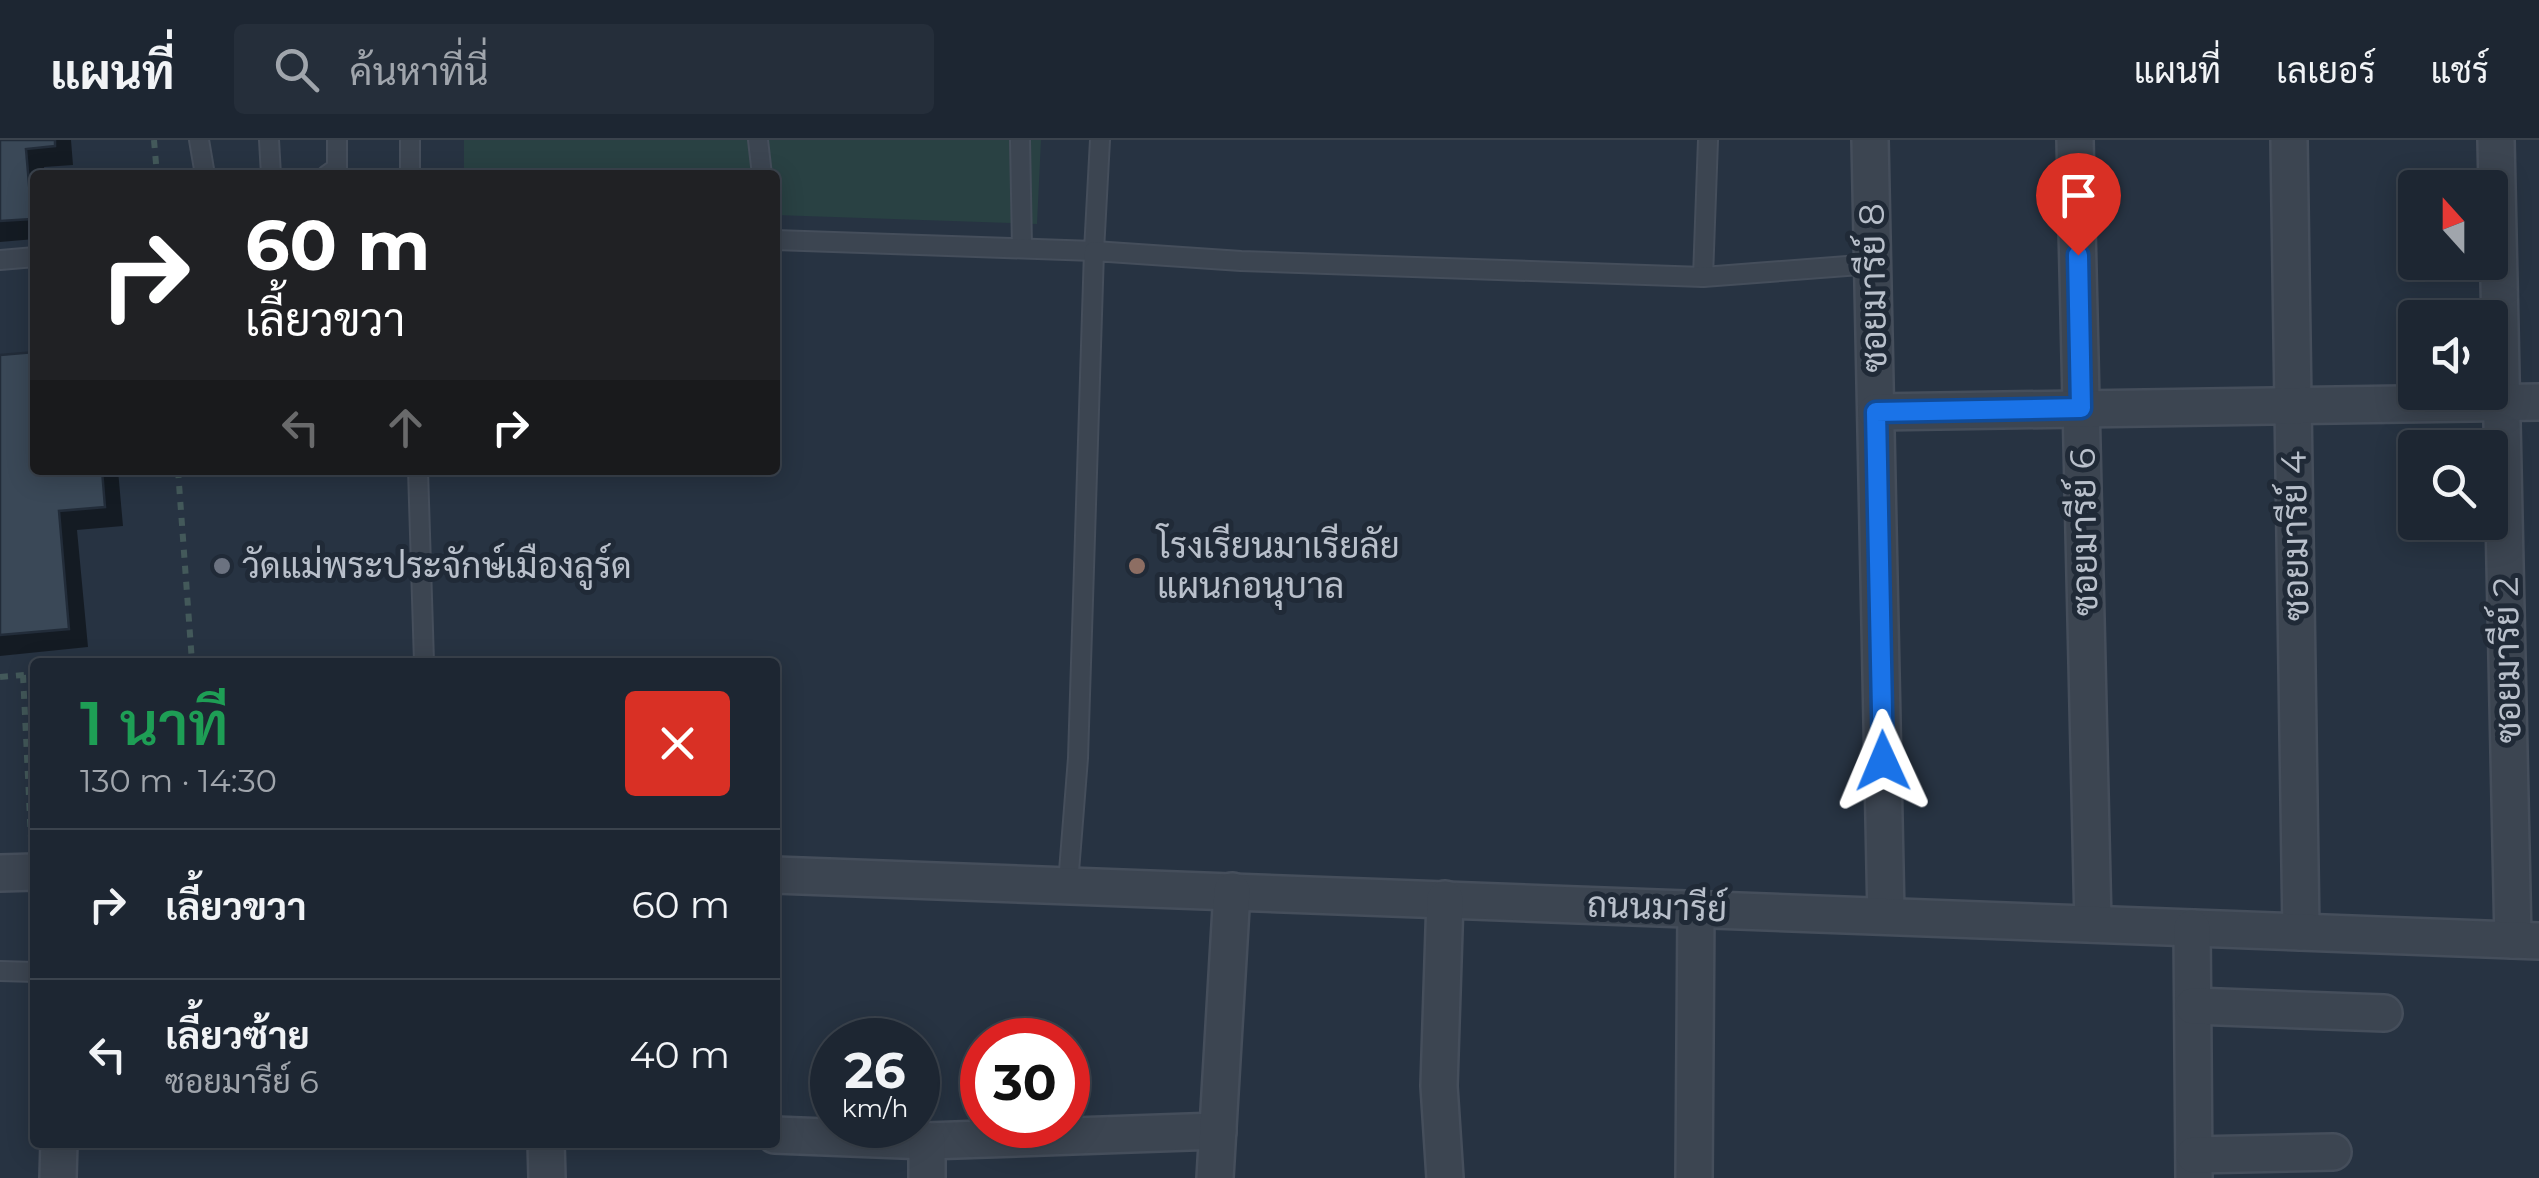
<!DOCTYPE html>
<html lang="th">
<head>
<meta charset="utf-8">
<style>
  :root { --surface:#1d2632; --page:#252e3a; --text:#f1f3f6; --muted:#a0a5ac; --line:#3b434d }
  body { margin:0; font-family:Montserrat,Sarabun,sans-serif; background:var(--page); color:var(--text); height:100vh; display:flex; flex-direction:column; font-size:38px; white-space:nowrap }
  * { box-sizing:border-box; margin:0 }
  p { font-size:32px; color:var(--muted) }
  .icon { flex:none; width:55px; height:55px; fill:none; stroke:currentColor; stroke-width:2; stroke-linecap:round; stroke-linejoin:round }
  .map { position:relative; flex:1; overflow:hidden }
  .panel { position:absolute; left:30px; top:518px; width:750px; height:490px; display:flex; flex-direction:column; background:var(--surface); border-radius:10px; box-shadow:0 5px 25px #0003,0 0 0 2px var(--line) }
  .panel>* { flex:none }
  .top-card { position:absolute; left:30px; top:30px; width:750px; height:305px; border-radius:10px; box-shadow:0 5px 25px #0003,0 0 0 2px var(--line); background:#202124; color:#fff; overflow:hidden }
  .needle { width:65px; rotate:339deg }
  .controls { position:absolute; left:2398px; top:30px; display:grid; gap:20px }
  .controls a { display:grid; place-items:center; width:110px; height:110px; border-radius:10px; background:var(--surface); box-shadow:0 5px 25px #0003,0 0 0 2px var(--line); font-size:50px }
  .speed { position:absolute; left:810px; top:878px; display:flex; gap:20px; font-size:50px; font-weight:700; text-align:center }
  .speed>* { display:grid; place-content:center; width:130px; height:130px; border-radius:50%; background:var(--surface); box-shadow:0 5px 25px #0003,0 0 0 2px var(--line); line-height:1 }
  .speed small { font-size:25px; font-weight:400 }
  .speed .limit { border:15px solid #d22; background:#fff; color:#111 }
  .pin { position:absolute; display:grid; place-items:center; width:85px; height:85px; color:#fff; margin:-102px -42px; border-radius:50% 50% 50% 0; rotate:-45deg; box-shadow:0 0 10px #0007 }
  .pin .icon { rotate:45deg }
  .me { position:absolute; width:110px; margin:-55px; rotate:359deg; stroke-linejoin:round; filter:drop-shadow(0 0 8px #0008) }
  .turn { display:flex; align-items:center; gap:35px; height:210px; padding:0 50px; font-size:45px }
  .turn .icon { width:130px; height:130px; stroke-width:2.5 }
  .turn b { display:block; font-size:70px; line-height:85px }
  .lanes { display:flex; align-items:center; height:95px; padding:0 50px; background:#0003; justify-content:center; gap:50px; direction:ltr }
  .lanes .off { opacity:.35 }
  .round { display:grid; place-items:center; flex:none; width:105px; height:105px; border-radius:10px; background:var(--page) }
  .overview { display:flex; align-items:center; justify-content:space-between; height:170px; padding:0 50px }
  h1 { font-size:60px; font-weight:600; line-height:75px; color:#1e9e55 }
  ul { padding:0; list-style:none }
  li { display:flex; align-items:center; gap:30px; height:150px; padding:0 50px; border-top:2px solid var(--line) }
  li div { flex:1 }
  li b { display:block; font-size:38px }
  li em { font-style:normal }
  header { display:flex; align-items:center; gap:60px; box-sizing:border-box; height:140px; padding:0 50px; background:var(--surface); border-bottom:2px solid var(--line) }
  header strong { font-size:48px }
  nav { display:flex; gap:55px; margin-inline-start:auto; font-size:35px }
  .search { width:700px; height:90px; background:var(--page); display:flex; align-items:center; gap:25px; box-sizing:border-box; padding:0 35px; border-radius:10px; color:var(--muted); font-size:38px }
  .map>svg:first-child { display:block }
  .green { fill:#294143 }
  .shadow { fill:#0007 }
  .building { fill:#3a4857; stroke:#222c39; stroke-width:2.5 }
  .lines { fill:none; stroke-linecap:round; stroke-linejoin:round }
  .service-casing { stroke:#454e5b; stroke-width:22 }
  .minor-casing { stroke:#454e5b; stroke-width:40 }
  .path { stroke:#43595a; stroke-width:6; stroke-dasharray:8 8; stroke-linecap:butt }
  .service { stroke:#3c4551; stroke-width:18 }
  .minor { stroke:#3c4551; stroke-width:35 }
  .route-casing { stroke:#114b97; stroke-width:25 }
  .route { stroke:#1a73e8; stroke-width:18 }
  .worship-dot { fill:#6b7280; stroke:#202a37; stroke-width:4 }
  .education-dot { fill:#8d6e63; stroke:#202a37; stroke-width:4 }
  .labels { text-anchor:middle; stroke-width:10; stroke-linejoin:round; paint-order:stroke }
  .street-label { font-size:35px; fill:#b9c0cb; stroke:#202a37 }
  .poi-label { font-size:35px; fill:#b9c0cb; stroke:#202a37; text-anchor:start }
</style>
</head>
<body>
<header>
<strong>แผนที่</strong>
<div class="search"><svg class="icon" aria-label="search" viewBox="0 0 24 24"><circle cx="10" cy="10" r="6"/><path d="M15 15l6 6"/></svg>ค้นหาที่นี่</div>
<nav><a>แผนที่</a><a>เลเยอร์</a><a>แชร์</a></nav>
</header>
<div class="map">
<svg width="2539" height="1038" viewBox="0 0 2539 1038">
  <rect width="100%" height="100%" fill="#273342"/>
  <polygon class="green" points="464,0 1041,0 1037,84 775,75 775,35 464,35"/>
  <g class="shadow">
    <polygon points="0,0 71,0 73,25 44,27 45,35 35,35 35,99 0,102"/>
    <polygon points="35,214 35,330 118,330 123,386 77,390 88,507 0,516 0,217"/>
  </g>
  <g class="building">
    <polygon points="0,0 55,0 55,6 26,9 32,79 0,81"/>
    <polygon points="35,212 35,330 102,330 105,367 59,371 69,489 0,495 0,215"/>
  </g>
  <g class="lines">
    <defs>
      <g id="service">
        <polyline points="199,0 205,35"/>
        <polyline points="269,0 271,35"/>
        <polyline points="758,0 762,35"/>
        <polyline points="1020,0 1022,107"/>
        <polyline points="327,35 337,28 337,0"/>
        <polyline points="410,35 410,0"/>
        <polyline points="775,100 1094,111 1100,0"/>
        <polyline points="0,120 35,117"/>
        <polyline points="1703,137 1708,0"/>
        <polyline points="418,330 424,522"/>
        <polyline points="1068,744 1078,618 1094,111 1241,121 1703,137 1873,124"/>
        <polyline points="0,831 35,832"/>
      </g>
      <g id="minor">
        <polyline points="1870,0 1886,776"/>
        <polyline points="2075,0 2093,784"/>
        <polyline points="2289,0 2301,792"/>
        <polyline points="2496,0 2513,800"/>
        <polyline points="1876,272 2539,262"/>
        <polyline points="0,733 35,732"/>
        <polyline points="775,735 2539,801"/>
        <polyline points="1445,759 1439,946 1445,1038"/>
        <polyline points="2192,788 2194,1038"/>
        <polyline points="2193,866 2384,873"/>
        <polyline points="775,995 927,1001 1218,991"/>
        <polyline points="546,1002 547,1038"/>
        <polyline points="2194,1015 2333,1012"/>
        <polyline points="58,1038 59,1002"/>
        <polyline points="927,1038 927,1001"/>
        <polyline points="1215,1038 1232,751"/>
        <polyline points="1694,1038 1696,769"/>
      </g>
    </defs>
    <use href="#service" class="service-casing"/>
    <use href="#minor" class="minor-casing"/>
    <g class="path">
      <polyline points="154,0 157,35"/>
      <polyline points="178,330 192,522"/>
      <polyline points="23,535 31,698"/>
      <polyline points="0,537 35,534"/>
    </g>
    <use href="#service" class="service"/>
    <use href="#minor" class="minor"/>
  </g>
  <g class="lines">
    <defs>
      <polyline id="route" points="1883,621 1876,272 2081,268 2078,115"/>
    </defs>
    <use href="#route" class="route-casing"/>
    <use href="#route" class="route"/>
  </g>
  <circle class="worship-dot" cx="222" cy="426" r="10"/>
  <circle class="education-dot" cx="1137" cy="426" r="10"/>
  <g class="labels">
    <g class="street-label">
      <text transform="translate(1873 148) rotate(-91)" y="12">ซอยมารีย์ 8</text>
      <text transform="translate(2084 392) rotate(-91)" y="12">ซอยมารีย์ 6</text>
      <text transform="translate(2295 396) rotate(-91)" y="12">ซอยมารีย์ 4</text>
      <text transform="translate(2507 520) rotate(-91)" y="12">ซอยมารีย์ 2</text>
      <text transform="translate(1657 767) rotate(2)" y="12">ถนนมารีย์</text>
    </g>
    <g class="poi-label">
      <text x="1157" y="418">โรงเรียนมาเรียลัย<tspan x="1157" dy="40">แผนกอนุบาล</tspan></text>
      <text x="242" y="438">วัดแม่พระประจักษ์เมืองลูร์ด</text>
    </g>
  </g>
</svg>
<div class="controls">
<a><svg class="needle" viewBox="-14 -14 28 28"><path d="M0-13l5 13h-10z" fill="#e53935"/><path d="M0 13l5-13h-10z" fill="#a0a5ac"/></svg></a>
<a><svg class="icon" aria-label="sound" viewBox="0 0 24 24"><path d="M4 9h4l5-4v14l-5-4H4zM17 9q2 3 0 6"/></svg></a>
<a><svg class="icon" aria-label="search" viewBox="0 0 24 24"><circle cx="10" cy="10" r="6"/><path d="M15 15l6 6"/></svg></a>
</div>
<div class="speed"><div>26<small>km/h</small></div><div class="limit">30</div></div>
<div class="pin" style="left:2078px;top:115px;background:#d93025"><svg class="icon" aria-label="arrive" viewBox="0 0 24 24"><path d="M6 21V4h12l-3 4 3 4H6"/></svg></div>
<svg class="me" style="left:1883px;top:621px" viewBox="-20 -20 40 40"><path d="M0-17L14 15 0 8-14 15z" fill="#1a73e8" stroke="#fff" stroke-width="4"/></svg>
<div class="top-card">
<div class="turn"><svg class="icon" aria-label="right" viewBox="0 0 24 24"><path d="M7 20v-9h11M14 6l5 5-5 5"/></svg><div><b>60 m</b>เลี้ยวขวา</div></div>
<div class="lanes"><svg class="icon off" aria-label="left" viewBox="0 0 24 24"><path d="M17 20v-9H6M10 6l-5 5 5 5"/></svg><svg class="icon off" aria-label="ahead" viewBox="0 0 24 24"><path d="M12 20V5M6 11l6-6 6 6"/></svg><svg class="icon" aria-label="right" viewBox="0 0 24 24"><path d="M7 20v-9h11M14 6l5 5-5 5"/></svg></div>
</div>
<section class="panel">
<div class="overview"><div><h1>1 นาที</h1><p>130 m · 14:30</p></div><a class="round" style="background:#d93025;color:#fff"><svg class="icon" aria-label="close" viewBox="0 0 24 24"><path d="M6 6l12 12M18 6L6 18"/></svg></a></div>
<ul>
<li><svg class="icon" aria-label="right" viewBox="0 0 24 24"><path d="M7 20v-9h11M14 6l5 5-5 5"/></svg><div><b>เลี้ยวขวา</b></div><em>60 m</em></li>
<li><svg class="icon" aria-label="left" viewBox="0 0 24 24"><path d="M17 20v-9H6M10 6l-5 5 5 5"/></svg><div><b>เลี้ยวซ้าย</b><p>ซอยมารีย์ 6</p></div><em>40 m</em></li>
</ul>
</section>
</div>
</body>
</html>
